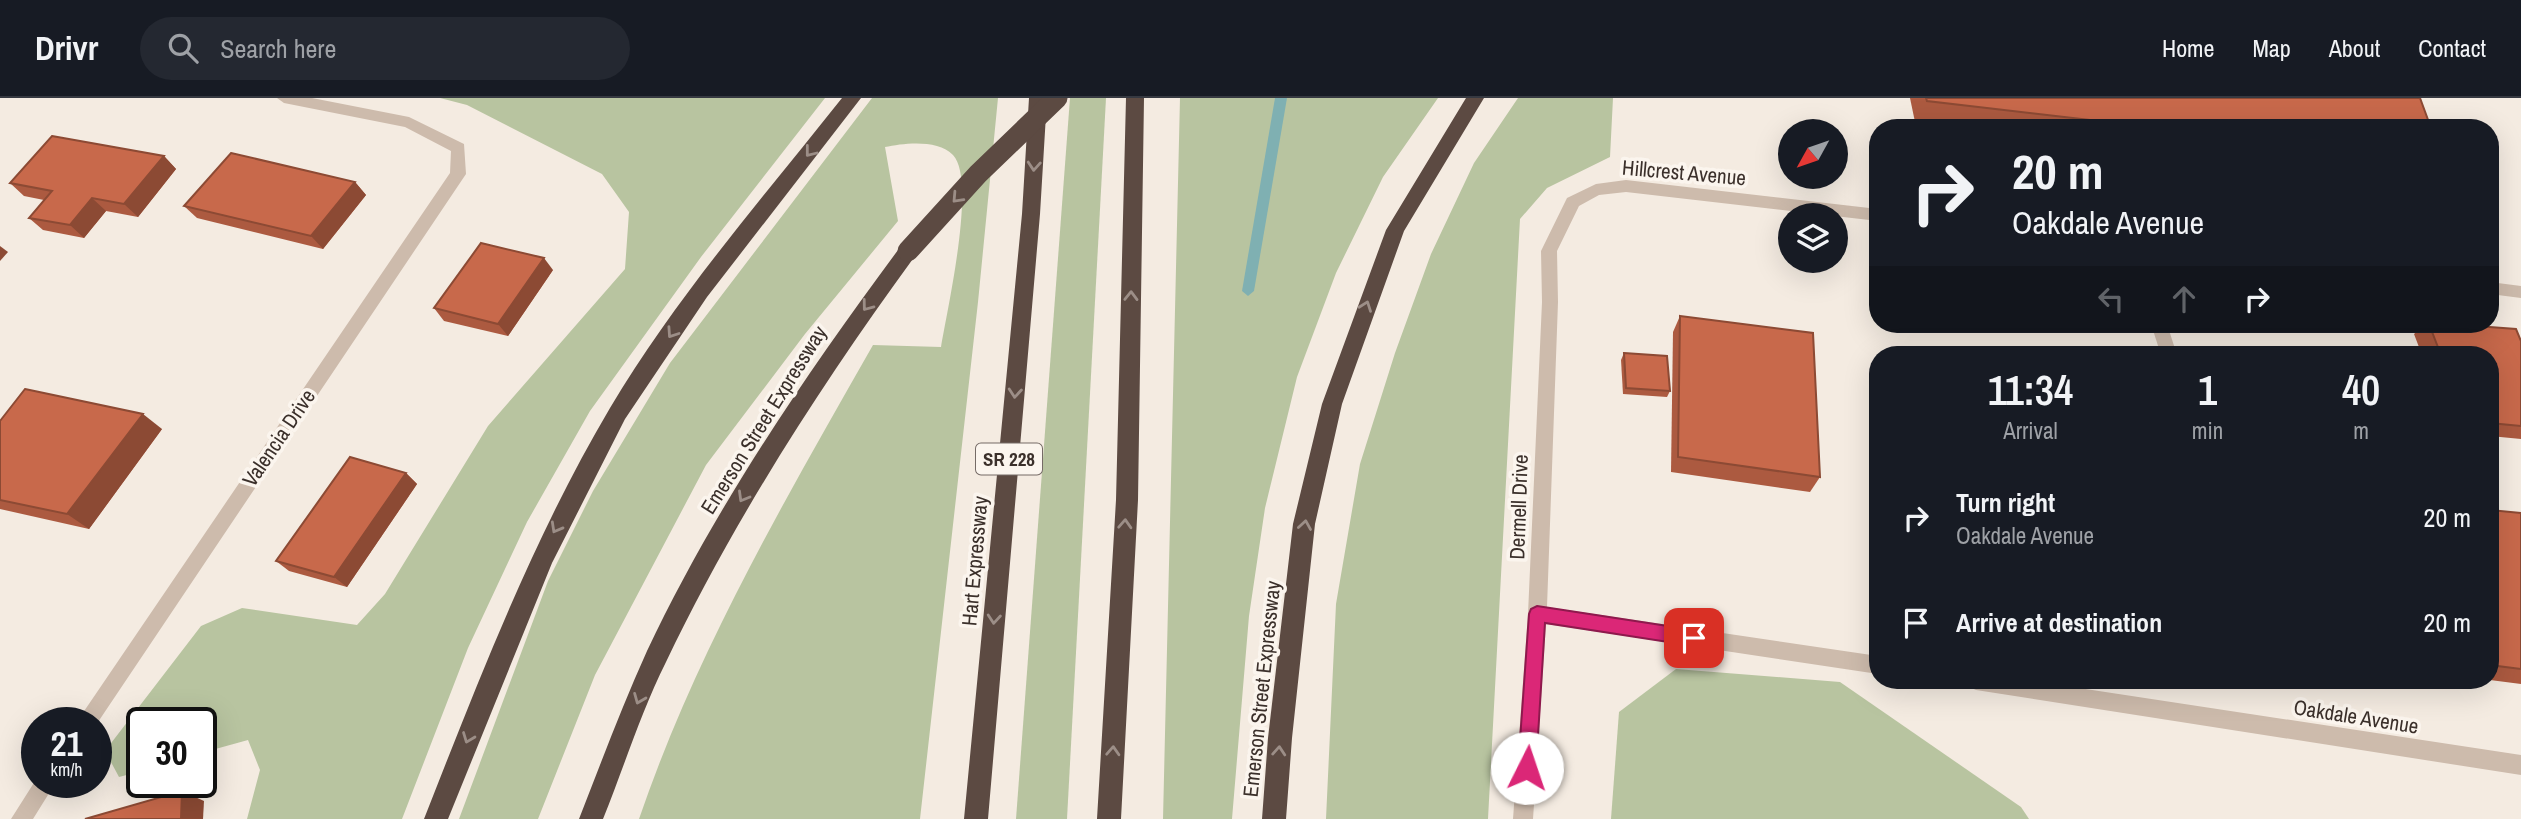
<!DOCTYPE html>
<html lang="en">
<head>
<meta charset="utf-8">
<style>
  :root { --surface:#171b24; --page:#242831; --text:#f1f3f6; --muted:#9ea1a6; --line:#363941 }
  body { margin:0; font-family:"Archivo Narrow",sans-serif; background:var(--page); color:var(--text); height:100vh; display:flex; flex-direction:column; font-size:26px; white-space:nowrap }
  * { box-sizing:border-box; margin:0 }
  p { font-size:23px; color:var(--muted) }
  .icon { flex:none; width:38px; height:38px; fill:none; stroke:currentColor; stroke-width:2; stroke-linecap:round; stroke-linejoin:round }
  .map { position:relative; flex:1; overflow:hidden }
  .details { position:absolute; left:1869px; top:248px; width:630px; height:343px; display:flex; flex-direction:column; background:var(--surface); border-radius:28px; box-shadow:0 7px 28px #0002 }
  .details>* { flex:none }
  .guide { position:absolute; left:1869px; top:21px; width:630px; height:214px; border-radius:28px; box-shadow:0 7px 28px #0002; background:#171b24; color:var(--text); overflow:hidden }
  .needle { width:46px; rotate:230deg }
  .buttons { position:absolute; left:1778px; top:21px; display:grid; gap:14px }
  .buttons a { display:grid; place-items:center; width:70px; height:70px; border-radius:50%; background:var(--surface); box-shadow:0 7px 28px #0002; font-size:35px }
  .speed { position:absolute; left:21px; top:609px; display:flex; gap:14px; font-size:35px; font-weight:700; text-align:center }
  .speed>* { display:grid; place-content:center; width:91px; height:91px; border-radius:50%; background:var(--surface); box-shadow:0 7px 28px #0002; line-height:1 }
  .speed small { font-size:18px; font-weight:400 }
  .speed .limit { border:4px solid #111; border-radius:10px; background:#fff; color:#111 }
  .pin { position:absolute; display:grid; place-items:center; width:60px; height:60px; color:#fff; margin:-30px; border-radius:14px; box-shadow:0 4px 10px #0006 }
  .me { position:absolute; width:77px; margin:-38px; rotate:4deg; stroke-linejoin:round; filter:drop-shadow(0 0 5px #0008) }
  .turn { display:flex; align-items:center; gap:24px; height:147px; padding:0 28px; font-size:32px }
  .turn .icon { width:91px; height:91px; stroke-width:2.5 }
  .turn b { display:block; font-size:49px; line-height:60px }
  .lanes { display:flex; align-items:center; height:66px; padding:0 28px; background:#0003; justify-content:center; gap:35px; direction:ltr }
  .lanes .off { opacity:.35 }
  .eta { display:flex; justify-content:space-evenly; align-items:center; height:119px; text-align:center }
  .eta b { font-size:42px; font-weight:600; line-height:49px }
  ul { padding:0; list-style:none }
  li { display:flex; align-items:center; gap:21px; height:105px; padding:0 28px }
  li div { flex:1 }
  li b { display:block; font-size:26px }
  li em { font-style:normal }
  header { display:flex; align-items:center; gap:42px; box-sizing:border-box; height:98px; padding:0 35px; background:var(--surface); border-bottom:2px solid var(--line) }
  header strong { font-size:33px }
  nav { display:flex; gap:38px; margin-inline-start:auto; font-size:24px }
  .search { width:490px; height:63px; background:var(--page); display:flex; align-items:center; gap:18px; box-sizing:border-box; padding:0 24px; border-radius:38px; color:var(--muted); font-size:26px }
  .map>svg:first-child { display:block }
  .green { fill:#b8c4a0 }
  .lines { fill:none; stroke-linecap:round; stroke-linejoin:round }
  .stream { fill:#7fb0b2; fill-rule:evenodd }
  .minor { fill:#cdbbac; fill-rule:evenodd }
  .highway { fill:#5c4a42; fill-rule:evenodd }
  .highway-bridge { stroke:#5c4a42; stroke-width:21 }
  .wall { fill:#ac5a40 }
  .shaded-wall { fill:#8c4a34 }
  .building { fill:#c8694b; stroke:#8c4a34; stroke-width:2 }
  .oneway { stroke:#9c8e87 }
  .route { fill:#db2777; stroke:#8e194d; stroke-width:2 }
  .labels { text-anchor:middle; stroke-width:7; stroke-linejoin:round; paint-order:stroke }
  .shield { fill:#fbf5ee; stroke:#756b66; stroke-width:2 }
  .shield-label { font-size:19px; font-weight:bold; fill:#3b302b }
  .street-label { font-size:21px; fill:#3b302b; stroke:#fbf5ee }
</style>
</head>
<body>
<header>
<strong>Drivr</strong>
<div class="search"><svg class="icon" aria-label="search" viewBox="0 0 24 24"><circle cx="10" cy="10" r="6"/><path d="M15 15l6 6"/></svg>Search here</div>
<nav><a>Home</a><a>Map</a><a>About</a><a>Contact</a></nav>
</header>
<div class="map">
<svg width="2521" height="721" viewBox="0 0 2521 721">
  <rect width="100%" height="100%" fill="#f4ebe1"/>
  <g class="green">
    <polygon points="440,0 825,0 701,159 590,313 527,424 468,550 402,721 247,721 260,672 248,642 201,655 201,625 142,625 142,673 119,679 105,653 201,528 242,510 357,527 385,496 488,328 625,171 629,114 602,76 467,7"/>
    <path d="M872,0H998L978,204L920,721H639C696,554 786,400 873,247L941,249C947,212 977,82 953,57C938,41 904,45 885,49L898,123L805,236L706,367L595,577L538,721H459L548,483L593,393L670,265Z"/>
    <polygon points="1070,0 1106,0 1067,721 1016,721"/>
    <polygon points="1180,0 1438,0 1383,79 1336,175 1297,279 1265,410 1249,518 1232,721 1163,721"/>
    <polygon points="1518,0 1613,0 1610,59 1547,90 1520,121 1488,721 1326,721 1336,506 1360,366 1395,255 1431,156 1474,65"/>
    <polygon points="1676,571 1840,584 2021,709 2029,721 1611,721 1619,614"/>
  </g>
  <g class="lines">
    <polygon class="stream" points="1275,0 1287,0 1254,193 1248,198 1242,193"/>
    <g class="minor">
      <polygon points="277,0 312,0 409,19 464,46 466,76 96,627 76,625 450,75 451,53 405,29 284,5"/>
      <polygon points="1626,82 1878,111 1878,123 1626,94 1599,97 1579,108 1557,153 1558,204 1547,509 1878,558 1878,576 1546,526 1533,721 1513,721 1528,516 1542,204 1541,153 1567,100 1596,86"/>
      <polygon points="2490,184 2521,188 2521,200 2490,196"/>
      <polygon points="2151,226 2167,226 2177,257 2161,257"/>
      <polygon points="1967,583 2033,583 2521,657 2521,677 1976,592 1969,589"/>
      <polygon points="37,680 37,684 56,684 33,721 11,721"/>
    </g>
    <g class="highway">
      <path d="M842,0H861L707,199L625,321L552,465L448,721H424C479,581 533,440 610,310C676,199 762,101 842,0Z"/>
      <polygon points="1029,0 1047,0 1040,116 988,721 964,721 1022,116"/>
      <polygon points="1126,0 1144,0 1138,402 1121,721 1097,721 1116,402"/>
      <polygon points="1466,0 1484,0 1404,133 1342,306 1315,426 1292,640 1286,721 1262,721 1268,640 1293,426 1322,306 1386,132"/>
      <path d="M908,146L915,148L918,153L915,158C821,287 735,420 666,564C641,614 624,669 603,721H579C601,665 622,608 647,553C715,409 806,276 901,148Z"/>
    </g>
    <polyline class="highway-bridge" points="908,153 978,76 1057,0"/>
  </g>
  <g class="wall">
    <polygon points="1910,0 2420,0 2431,30 1965,30 1915,24"/>
    <polygon points="164,58 176,71 138,119 106,113 84,140 43,132 29,120 44,102 24,98 10,85"/>
    <polygon points="355,84 366,97 323,151 197,120 184,108"/>
    <polygon points="553,172 508,238 444,223 434,210"/>
    <polygon points="1680,218 1820,379 1810,394 1671,374 1673,234"/>
    <polygon points="2426,226 2449,226 2521,243 2521,341 2490,338 2490,257 2422,257 2414,236"/>
    <polygon points="1624,255 1670,293 1667,299 1623,296 1621,262"/>
    <polygon points="0,323 162,331 89,431 0,411"/>
    <polygon points="406,375 417,386 347,489 289,473 276,463"/>
    <polygon points="2490,412 2521,415 2521,586 2490,582"/>
  </g>
  <g class="shaded-wall">
    <polygon points="164,58 176,71 138,119 124,106"/>
    <polygon points="355,84 366,97 323,151 311,138"/>
    <polygon points="92,100 106,113 84,140 70,127"/>
    <polygon points="0,148 8,154 0,163"/>
    <polygon points="544,160 553,172 508,238 498,226"/>
    <polygon points="143,316 162,331 89,431 67,416"/>
    <polygon points="406,375 417,386 347,489 334,479"/>
    <polygon points="182,693 204,703 203,721 181,721"/>
  </g>
  <g class="building">
    <polygon points="1926,0 2420,0 2431,30 2159,30 1927,3"/>
    <polygon points="52,38 164,58 124,106 92,100 70,127 29,120 52,93 10,85"/>
    <polygon points="231,55 355,84 311,138 184,108"/>
    <polygon points="481,145 544,160 498,226 434,210"/>
    <polygon points="1680,218 1813,235 1820,379 1678,359"/>
    <polygon points="2429,226 2449,226 2516,231 2521,243 2521,328 2490,325 2490,257 2441,257"/>
    <polygon points="1624,255 1667,258 1670,293 1626,290"/>
    <polygon points="25,291 143,316 67,416 0,402 0,323"/>
    <polygon points="350,359 406,375 334,479 276,463"/>
    <polygon points="2490,412 2521,415 2521,571 2490,567"/>
    <polygon points="182,693 181,721 85,721"/>
  </g>
  <defs><path id="oneway-chevron" d="M-2-3.5L2.5 0L-2 3.5" fill="none" stroke-width="1.6" stroke-linecap="round" stroke-linejoin="round" transform="scale(1.75)"/></defs>
  <g class="oneway">
    <use href="#oneway-chevron" transform="translate(810 54) rotate(128)"/>
    <use href="#oneway-chevron" transform="translate(1034 68) rotate(94)"/>
    <use href="#oneway-chevron" transform="translate(957 100) rotate(133)"/>
    <use href="#oneway-chevron" transform="translate(1131 198) rotate(-89)"/>
    <use href="#oneway-chevron" transform="translate(867 208) rotate(127)"/>
    <use href="#oneway-chevron" transform="translate(1366 208) rotate(-70)"/>
    <use href="#oneway-chevron" transform="translate(672 235) rotate(124)"/>
    <use href="#oneway-chevron" transform="translate(1015 295) rotate(95)"/>
    <use href="#oneway-chevron" transform="translate(743 399) rotate(120)"/>
    <use href="#oneway-chevron" transform="translate(1125 426) rotate(-87)"/>
    <use href="#oneway-chevron" transform="translate(1305 427) rotate(-81)"/>
    <use href="#oneway-chevron" transform="translate(556 430) rotate(119)"/>
    <use href="#oneway-chevron" transform="translate(994 521) rotate(95)"/>
    <use href="#oneway-chevron" transform="translate(639 601) rotate(112)"/>
    <use href="#oneway-chevron" transform="translate(468 640) rotate(111)"/>
    <use href="#oneway-chevron" transform="translate(1113 653) rotate(-87)"/>
    <use href="#oneway-chevron" transform="translate(1279 653) rotate(-86)"/>
  </g>
  <polygon class="route" points="1537,508 1694,532 1700,534 1702,540 1700,545 1694,548 1545,525 1536,670 1533,676 1527,678 1520,676 1518,670 1529,516 1531,511"/>
  <g class="labels">
    <rect class="shield" x="976" y="345.5" width="66" height="31" rx="5"/>
    <g class="shield-label">
      <text x="1009" y="368">SR 228</text>
    </g>
    <g class="street-label">
      <text transform="translate(1684 75) rotate(5)" y="7">Hillcrest Avenue</text>
      <text transform="translate(764 322) rotate(-58)" y="7">Emerson Street Expressway</text>
      <text transform="translate(279 340) rotate(-56)" y="7">Valencia Drive</text>
      <text transform="translate(1519 409) rotate(-88)" y="7">Dermell Drive</text>
      <text transform="translate(975 463) rotate(-85)" y="7">Hart Expressway</text>
      <text transform="translate(1262 591) rotate(-84)" y="7">Emerson Street Expressway</text>
      <text transform="translate(2356 619) rotate(9)" y="7">Oakdale Avenue</text>
    </g>
  </g>
</svg>
<div class="buttons">
<a><svg class="needle" viewBox="-14 -14 28 28"><path d="M0-13l5 13h-10z" fill="#e53935"/><path d="M0 13l5-13h-10z" fill="#9ea1a6"/></svg></a>
<a><svg class="icon" aria-label="layers" viewBox="0 0 24 24"><path d="M12 4l9 5-9 5-9-5zM3 14l9 5 9-5"/></svg></a>
</div>
<div class="speed"><div>21<small>km/h</small></div><div class="limit">30</div></div>
<div class="pin" style="left:1694px;top:540px;background:#d93025"><svg class="icon" aria-label="arrive" viewBox="0 0 24 24"><path d="M6 21V4h12l-3 4 3 4H6"/></svg></div>
<svg class="me" style="left:1527px;top:670px" viewBox="-20 -20 40 40"><circle r="19" fill="#fff"/><path d="M0-13L10 11 0 6-10 11z" fill="#db2777"/></svg>
<div class="guide">
<div class="turn"><svg class="icon" aria-label="right" viewBox="0 0 24 24"><path d="M7 20v-9h11M14 6l5 5-5 5"/></svg><div><b>20 m</b>Oakdale Avenue</div></div>
<div class="lanes"><svg class="icon off" aria-label="left" viewBox="0 0 24 24"><path d="M17 20v-9H6M10 6l-5 5 5 5"/></svg><svg class="icon off" aria-label="ahead" viewBox="0 0 24 24"><path d="M12 20V5M6 11l6-6 6 6"/></svg><svg class="icon" aria-label="right" viewBox="0 0 24 24"><path d="M7 20v-9h11M14 6l5 5-5 5"/></svg></div>
</div>
<section class="details">
<div class="eta">
<div><b>11:34</b><p>Arrival</p></div>
<div><b>1</b><p>min</p></div>
<div><b>40</b><p>m</p></div>
</div>
<ul>
<li><svg class="icon" aria-label="right" viewBox="0 0 24 24"><path d="M7 20v-9h11M14 6l5 5-5 5"/></svg><div><b>Turn right</b><p>Oakdale Avenue</p></div><em>20 m</em></li>
<li><svg class="icon" aria-label="arrive" viewBox="0 0 24 24"><path d="M6 21V4h12l-3 4 3 4H6"/></svg><div><b>Arrive at destination</b></div><em>20 m</em></li>
</ul>
</section>
</div>
</body>
</html>
